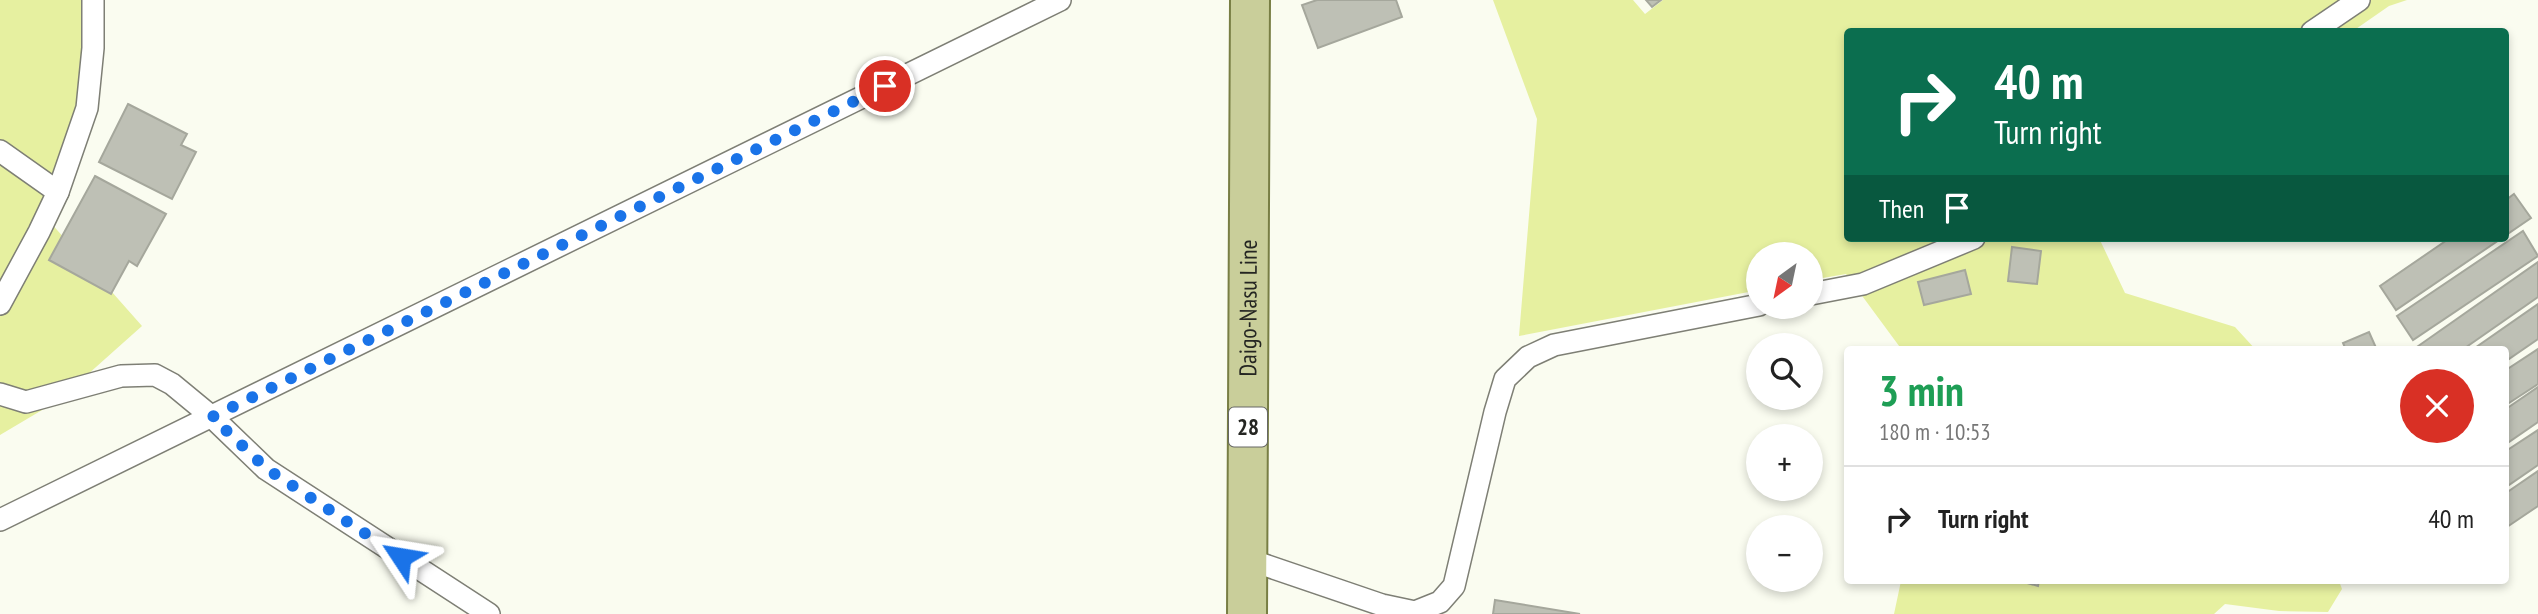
<!DOCTYPE html>
<html lang="en">
<head>
<meta charset="utf-8">
<style>
  :root { --surface:#fff; --page:#f2f2f2; --text:#222; --muted:#767676; --line:#e0e0e0 }
  body { margin:0; font-family:"PT Sans Narrow",sans-serif; background:var(--page); color:var(--text); height:100vh; display:flex; flex-direction:column; font-size:26px; white-space:nowrap }
  * { box-sizing:border-box; margin:0 }
  p { font-size:23px; color:var(--muted) }
  .icon { flex:none; width:38px; height:38px; fill:none; stroke:currentColor; stroke-width:2; stroke-linecap:round; stroke-linejoin:round }
  .map { position:relative; flex:1; overflow:hidden }
  .panel { position:absolute; left:1844px; top:346px; width:665px; height:238px; display:flex; flex-direction:column; background:var(--surface); border-radius:7px; box-shadow:0 4px 10px #0003 }
  .panel>* { flex:none }
  .top-card { position:absolute; left:1844px; top:28px; width:665px; height:214px; border-radius:7px; box-shadow:0 4px 10px #0003; background:#0b6e4f; color:#fff; overflow:hidden }
  .needle { width:46px; rotate:213deg }
  .buttons { position:absolute; left:1746px; top:242px; display:grid; gap:14px }
  .buttons a { display:grid; place-items:center; width:77px; height:77px; border-radius:50%; background:var(--surface); box-shadow:0 4px 10px #0003; font-size:35px }
  .pin { position:absolute; display:grid; place-items:center; width:60px; height:60px; color:#fff; margin:-30px; border:4px solid #fff; border-radius:50%; box-shadow:0 2px 7px #0007 }
  .me { position:absolute; width:77px; margin:-38px; rotate:303deg; stroke-linejoin:round; filter:drop-shadow(0 0 5px #0008) }
  .turn { display:flex; align-items:center; gap:24px; height:147px; padding:0 35px; font-size:32px }
  .turn .icon { width:91px; height:91px; stroke-width:2.5 }
  .turn b { display:block; font-size:49px; line-height:60px }
  .then { display:flex; align-items:center; height:66px; padding:0 35px; background:#0003; gap:14px; font-size:26px }
  .round { display:grid; place-items:center; flex:none; width:74px; height:74px; border-radius:37px; background:var(--page) }
  .headline { display:flex; align-items:center; justify-content:space-between; height:119px; padding:0 35px }
  h1 { font-size:42px; font-weight:600; line-height:52px; color:#1e9e55 }
  ul { padding:0; list-style:none }
  li { display:flex; align-items:center; gap:21px; height:105px; padding:0 35px; border-top:2px solid var(--line) }
  li div { flex:1 }
  li b { display:block; font-size:26px }
  li em { font-style:normal }
  .map>svg:first-child { display:block }
  .green { fill:#e6f0a0 }
  .building { fill:#bec0b5; stroke:#a5a79c; stroke-width:2 }
  .lines { fill:none; stroke-linecap:round; stroke-linejoin:round }
  .service-casing { stroke:#7e7f75; stroke-width:24 }
  .primary-casing { stroke:#787e44; stroke-width:42 }
  .service { stroke:#fff; stroke-width:21 }
  .primary { stroke:#c9ce9a; stroke-width:38 }
  .route { stroke:#1a73e8; stroke-width:12; stroke-dasharray:0 21.6 }
  .labels { text-anchor:middle; stroke-width:6; stroke-linejoin:round; paint-order:stroke }
  .shield { fill:#fff; stroke:#666764; stroke-width:2 }
  .shield-label { font-size:23px; font-weight:bold; fill:#252622 }
  .street-label { font-size:24px; fill:#252622; stroke:#fff }
</style>
</head>
<body>
<div class="map">
<svg width="2538" height="614" viewBox="0 0 2538 614">
  <rect width="100%" height="100%" fill="#fafcf0"/>
  <g class="green">
    <path d="M0,0H85C88,74 66,149 50,222L142,326L59,400L0,435Z"/>
    <polygon points="1493,0 1633,0 1645,14 1663,0 2407,0 2389,6 2353,31 1848,32 1848,238 2099,238 2125,293 2235,327 2256,350 1902,350 1846,274 1811,280 1811,254 1759,254 1759,290 1519,336 1537,119"/>
    <polygon points="1901,581 2339,581 2342,589 2328,612 2279,611 2225,604 2214,614 1894,614"/>
  </g>
  <g class="building">
    <polygon points="1317,0 1396,0 1402,17 1318,48 1302,5"/>
    <polygon points="1646,0 1661,0 1652,7"/>
    <polygon points="128,104 187,134 181,145 196,152 172,199 99,162"/>
    <polygon points="95,176 166,214 137,266 129,261 111,294 49,260"/>
    <polygon points="2514,194 2531,218 2506,235 2506,200"/>
    <polygon points="2523,231 2538,256 2413,340 2397,316"/>
    <polygon points="2450,238 2502,238 2396,310 2380,286"/>
    <polygon points="2012,247 2041,251 2037,284 2008,281"/>
    <polygon points="2538,262 2538,297 2462,350 2414,349"/>
    <polygon points="1965,270 1971,294 1924,305 1918,282"/>
    <polygon points="2538,304 2538,339 2506,361 2506,350 2472,350"/>
    <polygon points="2369,332 2377,350 2346,350 2343,343"/>
    <polygon points="2538,349 2538,384 2506,405 2506,370"/>
    <polygon points="2538,387 2538,422 2506,444 2506,409"/>
    <polygon points="2538,430 2538,465 2506,487 2506,451"/>
    <polygon points="2538,471 2538,506 2507,527 2506,493"/>
    <polygon points="2020,581 2039,581 2038,586"/>
    <polygon points="1495,600 1580,614 1493,614"/>
  </g>
  <g class="lines">
    <defs>
      <g id="service">
        <polyline points="2312,32 2359,0"/>
        <polyline points="0,151 58,192"/>
        <polyline points="1811,294 1863,284 1974,238"/>
        <polyline points="0,304 39,232 58,192 87,108 93,48 93,0"/>
        <polyline points="0,394 26,402 121,376 155,375 172,384 212,417 266,469 489,614"/>
        <polyline points="0,520 1060,0"/>
        <polyline points="1247,559 1382,605 1415,612 1440,602 1454,586 1495,412 1505,379 1528,357 1554,345 1759,305"/>
      </g>
      <g id="primary">
        <path id="s1" d="M1247,614L1250,0"/>
      </g>
    </defs>
    <use href="#service" class="service-casing"/>
    <use href="#primary" class="primary-casing"/>
    <use href="#service" class="service"/>
    <use href="#primary" class="primary"/>
  </g>
  <g class="lines">
    <polyline class="route" points="401,557 267,469 212,417 885,86"/>
  </g>
  <g class="labels">
    <rect class="shield" x="1229" y="407.5" width="38" height="39" rx="5"/>
    <g class="shield-label">
      <text x="1248" y="435">28</text>
    </g>
    <g class="street-label">
      <text dy="8" stroke="none"><textPath href="#s1" startOffset="306">Daigo-Nasu Line</textPath></text>
    </g>
  </g>
</svg>
<div class="buttons">
<a><svg class="needle" viewBox="-14 -14 28 28"><path d="M0-13l5 13h-10z" fill="#e53935"/><path d="M0 13l5-13h-10z" fill="#767676"/></svg></a>
<a><svg class="icon" aria-label="search" viewBox="0 0 24 24"><circle cx="10" cy="10" r="6"/><path d="M15 15l6 6"/></svg></a>
<a>+</a>
<a>−</a>
</div>
<div class="pin" style="left:885px;top:86px;background:#d93025"><svg class="icon" aria-label="arrive" viewBox="0 0 24 24"><path d="M6 21V4h12l-3 4 3 4H6"/></svg></div>
<svg class="me" style="left:401px;top:557px" viewBox="-20 -20 40 40"><path d="M0-17L14 15 0 8-14 15z" fill="#1a73e8" stroke="#fff" stroke-width="4"/></svg>
<div class="top-card">
<div class="turn"><svg class="icon" aria-label="right" viewBox="0 0 24 24"><path d="M7 20v-9h11M14 6l5 5-5 5"/></svg><div><b>40 m</b>Turn right</div></div>
<div class="then">Then<svg class="icon" aria-label="arrive" viewBox="0 0 24 24"><path d="M6 21V4h12l-3 4 3 4H6"/></svg></div>
</div>
<section class="panel">
<div class="headline"><div><h1>3 min</h1><p>180 m · 10:53</p></div><a class="round" style="background:#d93025;color:#fff"><svg class="icon" aria-label="close" viewBox="0 0 24 24"><path d="M6 6l12 12M18 6L6 18"/></svg></a></div>
<ul>
<li><svg class="icon" aria-label="right" viewBox="0 0 24 24"><path d="M7 20v-9h11M14 6l5 5-5 5"/></svg><div><b>Turn right</b></div><em>40 m</em></li>
</ul>
</section>
</div>
</body>
</html>
